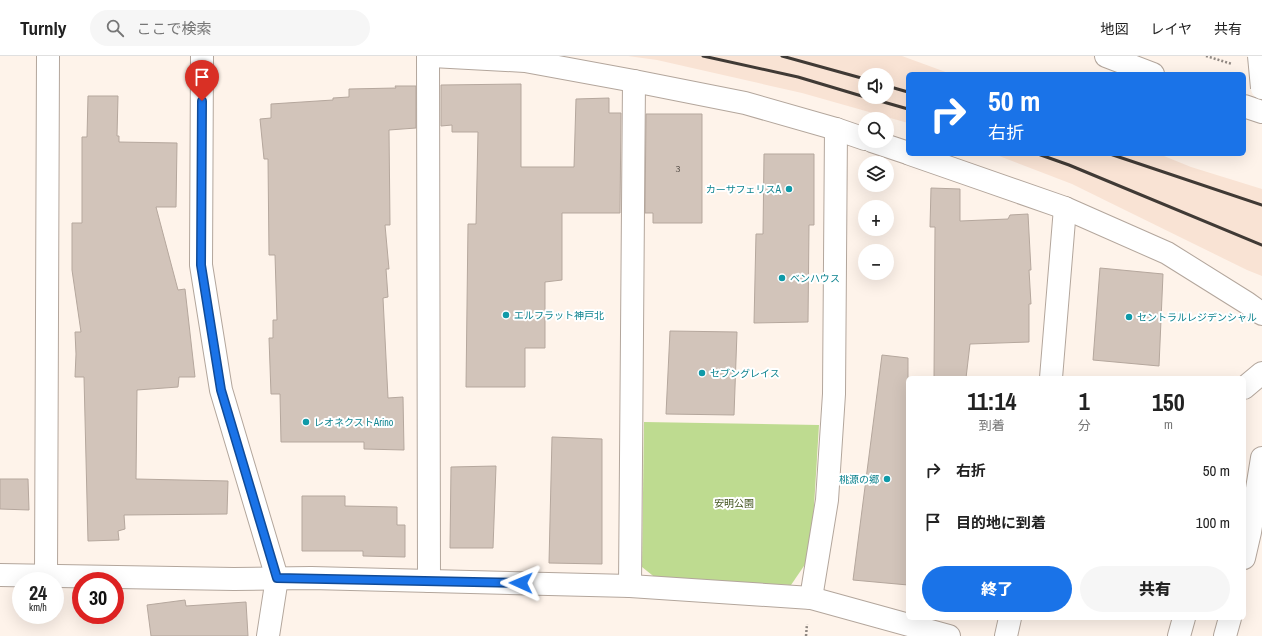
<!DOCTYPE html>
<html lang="ja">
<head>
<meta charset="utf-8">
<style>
  :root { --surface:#fff; --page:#f6f6f6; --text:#222; --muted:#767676; --line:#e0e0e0; --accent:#1a73e8 }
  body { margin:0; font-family:"Archivo Narrow","Noto Sans JP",sans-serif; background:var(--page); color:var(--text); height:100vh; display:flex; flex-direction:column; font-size:15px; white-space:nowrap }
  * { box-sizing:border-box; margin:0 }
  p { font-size:13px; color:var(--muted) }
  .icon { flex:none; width:22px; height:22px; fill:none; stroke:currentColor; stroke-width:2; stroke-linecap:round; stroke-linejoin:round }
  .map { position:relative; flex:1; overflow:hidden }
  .details { position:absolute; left:906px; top:320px; width:340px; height:244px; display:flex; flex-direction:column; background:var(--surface); border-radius:6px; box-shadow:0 4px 16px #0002 }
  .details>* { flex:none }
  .banner { position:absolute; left:906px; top:16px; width:340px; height:84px; border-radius:6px; box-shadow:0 4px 16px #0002; background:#1a73e8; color:#fff; overflow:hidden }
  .tools { position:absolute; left:858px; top:12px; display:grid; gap:8px }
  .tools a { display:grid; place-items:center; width:36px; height:36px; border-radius:50%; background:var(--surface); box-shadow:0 4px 16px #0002; font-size:20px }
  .speed { position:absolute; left:12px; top:516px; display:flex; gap:8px; font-size:20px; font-weight:700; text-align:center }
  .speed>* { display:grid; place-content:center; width:52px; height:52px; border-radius:50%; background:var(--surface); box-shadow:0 4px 16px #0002; line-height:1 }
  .speed small { font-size:10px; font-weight:400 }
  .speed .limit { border:6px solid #d22; background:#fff; color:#111 }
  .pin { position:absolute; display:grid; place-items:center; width:34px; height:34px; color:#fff; margin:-41px -17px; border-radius:50% 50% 50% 0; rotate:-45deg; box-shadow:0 0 4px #0007 }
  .pin .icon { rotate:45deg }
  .me { position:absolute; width:44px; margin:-22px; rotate:271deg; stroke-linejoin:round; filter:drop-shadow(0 0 3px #0008) }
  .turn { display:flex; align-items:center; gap:14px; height:84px; padding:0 16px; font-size:18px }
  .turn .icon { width:52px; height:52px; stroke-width:2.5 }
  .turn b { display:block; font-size:28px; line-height:34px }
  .eta { display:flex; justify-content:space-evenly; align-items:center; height:68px; text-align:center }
  .eta b { font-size:24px; font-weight:800; line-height:28px }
  .primary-button { display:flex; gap:8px; margin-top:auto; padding:8px 16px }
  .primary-button a { flex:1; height:46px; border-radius:24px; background:var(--accent); color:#fff; font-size:16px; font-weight:800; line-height:46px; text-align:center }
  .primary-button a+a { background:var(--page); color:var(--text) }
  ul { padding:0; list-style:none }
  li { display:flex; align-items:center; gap:12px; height:52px; padding:0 16px }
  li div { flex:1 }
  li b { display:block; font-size:15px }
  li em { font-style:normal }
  header { display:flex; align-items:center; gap:24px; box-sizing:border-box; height:56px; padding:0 20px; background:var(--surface); border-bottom:1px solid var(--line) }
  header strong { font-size:19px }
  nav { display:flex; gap:22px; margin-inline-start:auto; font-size:14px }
  .search { width:280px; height:36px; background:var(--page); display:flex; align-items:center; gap:10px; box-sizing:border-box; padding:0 14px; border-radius:22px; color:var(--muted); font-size:15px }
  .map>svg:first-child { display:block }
  .built { fill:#f9e3d4; fill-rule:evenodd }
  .green { fill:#bedb90 }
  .building { fill:#d2c4ba; stroke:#b5a79d }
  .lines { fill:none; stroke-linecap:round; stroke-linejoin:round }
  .street-casing { stroke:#b3a69c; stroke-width:24 }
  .secondary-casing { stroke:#b3a69c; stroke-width:24 }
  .primary-casing { stroke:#b3a69c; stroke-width:24 }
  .path { stroke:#908882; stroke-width:2.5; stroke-dasharray:2 2; stroke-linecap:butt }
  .street { stroke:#fff; stroke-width:22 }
  .secondary { stroke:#fff; stroke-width:22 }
  .primary { stroke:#fff; stroke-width:22 }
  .rail { stroke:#403a35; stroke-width:3 }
  .primary-bridge-casing { stroke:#b3a69c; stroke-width:24; stroke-linecap:butt }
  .primary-bridge { stroke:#fff; stroke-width:22 }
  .route-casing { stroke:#114b97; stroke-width:10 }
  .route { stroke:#1a73e8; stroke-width:7 }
  .culture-dot { fill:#0f9aa8; stroke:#fff; stroke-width:1.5 }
  .labels { text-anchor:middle; stroke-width:4; stroke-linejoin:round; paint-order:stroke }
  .number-label { font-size:8px; fill:#544d47 }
  .culture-label { font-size:10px; fill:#0d838f; stroke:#fff; text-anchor:start }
  .park-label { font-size:10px; fill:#42551f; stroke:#fff }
</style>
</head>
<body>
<header>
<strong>Turnly</strong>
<div class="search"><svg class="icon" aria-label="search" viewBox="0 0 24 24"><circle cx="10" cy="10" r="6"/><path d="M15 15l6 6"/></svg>ここで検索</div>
<nav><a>地図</a><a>レイヤ</a><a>共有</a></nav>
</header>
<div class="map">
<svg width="1262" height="580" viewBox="0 0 1262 580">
  <rect width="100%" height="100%" fill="#fef3ea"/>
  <g class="built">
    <path d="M628,0H902L951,18H908V67L802,37L657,4ZM865,19H887V41H865Z"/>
    <polygon points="994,98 1159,98 1191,111 1262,133 1262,220 1247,214 1072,128"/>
  </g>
  <polygon class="green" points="644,366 819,369 812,483 806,507 791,529 657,523 642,511"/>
  <g class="building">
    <polygon points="521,28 521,111 574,111 576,43 609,42 609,57 621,57 620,157 562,157 562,224 545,226 545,292 525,292 525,331 466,331 468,168 476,168 478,76 452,76 452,69 441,70 441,29"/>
    <polygon points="395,30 416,30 416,72 389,74 390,169 385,169 389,213 386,213 388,241 383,242 388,342 403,341 404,394 364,393 364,386 281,386 280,338 271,338 269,282 273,282 273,264 277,264 275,199 269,199 268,103 264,103 260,63 271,62 271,48 333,44 333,42 349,41 349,33 396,32"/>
    <polygon points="88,40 118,40 117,80 119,80 119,86 177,87 176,151 156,151 178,234 185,233 195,321 179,321 178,331 137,334 136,423 228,425 227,458 124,459 125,473 118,475 119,484 88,485 84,321 75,321 76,298 75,276 81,276 72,214 72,167 82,167 82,81 87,81"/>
    <polygon points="646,58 702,58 702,167 653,167 653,157 645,157"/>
    <polygon points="764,98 814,98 814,169 809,169 808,266 754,267 756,178 763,178"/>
    <polygon points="931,132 960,133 960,165 1008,163 1010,159 1028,158 1031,214 1029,214 1031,248 1029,248 1029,286 970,288 966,322 934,322 935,171 930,171"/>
    <polygon points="1100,212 1163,218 1159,310 1093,304"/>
    <polygon points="670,275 737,276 734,359 666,358"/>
    <polygon points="882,299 908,302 908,529 853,524"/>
    <polygon points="552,381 602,383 602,508 549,507"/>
    <polygon points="496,410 493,492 450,492 451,411"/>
    <polygon points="0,423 28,423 29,454 0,453"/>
    <polygon points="302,440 345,440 345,450 397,451 397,469 405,469 405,501 363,500 363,495 302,495"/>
    <polygon points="185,544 186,550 246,546 248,580 151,580 147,549"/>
  </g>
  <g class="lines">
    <defs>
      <g id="street">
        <polyline points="202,0 201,209 221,334 277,522 268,580"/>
        <polyline points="428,0 429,525"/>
        <polyline points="432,0 525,5 634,25 745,47 836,73 865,83"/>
        <polyline points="872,85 908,97"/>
        <polyline points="910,98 1065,152 1167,197 1247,247 1262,258"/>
        <polyline points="1051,322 1065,152"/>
        <polyline points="1244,332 1262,317"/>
        <polyline points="0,519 234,523 311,522 630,530 811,542 949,580"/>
        <polyline points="46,519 48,0"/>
        <polyline points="630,530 634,25"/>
        <polyline points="811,542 827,444 834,338 836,73"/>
        <polyline points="1006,580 1010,562"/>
        <polyline points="1179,580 1184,562"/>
      </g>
      <g id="secondary">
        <polyline points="1106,0 1153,18"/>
        <polyline points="1244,50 1262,56"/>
      </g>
      <g id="primary">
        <polyline points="1244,502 1250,476 1262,402"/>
        <polyline points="1225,580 1230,562"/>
      </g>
    </defs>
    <use href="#street" class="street-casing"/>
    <use href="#secondary" class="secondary-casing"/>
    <use href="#primary" class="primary-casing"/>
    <g class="path">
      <polyline points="1206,0 1232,8"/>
      <polyline points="806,580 807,568"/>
    </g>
    <use href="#street" class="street"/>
    <use href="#secondary" class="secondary"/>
    <use href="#primary" class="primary"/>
    <g class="rail">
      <polyline points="703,0 798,21 865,41"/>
      <polyline points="782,0 865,23"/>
      <polyline points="887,30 908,36"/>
      <polyline points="866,41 908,53"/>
      <polyline points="1038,98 1069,109 1262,189"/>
      <polyline points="1110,98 1262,149"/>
    </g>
    <defs>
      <polyline id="primary-bridge" points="1259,0 1262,32"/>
    </defs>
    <use href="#primary-bridge" class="primary-bridge-casing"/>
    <use href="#primary-bridge" class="primary-bridge"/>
  </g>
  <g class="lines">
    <defs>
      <polyline id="route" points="202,45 201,209 221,334 277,522 521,527"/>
    </defs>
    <use href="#route" class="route-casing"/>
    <use href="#route" class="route"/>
  </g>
  <g class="culture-dot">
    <circle cx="789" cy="133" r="4"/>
    <circle cx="782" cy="222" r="4"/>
    <circle cx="506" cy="259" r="4"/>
    <circle cx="1129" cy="261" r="4"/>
    <circle cx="702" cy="317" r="4"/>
    <circle cx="306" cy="366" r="4"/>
    <circle cx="887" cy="423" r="4"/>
  </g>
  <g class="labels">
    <g class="number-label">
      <text x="678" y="116">３</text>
    </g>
    <g class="culture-label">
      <text x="781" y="137" text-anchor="end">カーサフェリスA</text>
      <text x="790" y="226">ベンハウス</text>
      <text x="514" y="263">エルフラット神戸北</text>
      <text x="1137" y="265">セントラルレジデンシャル</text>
      <text x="710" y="321">セブングレイス</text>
      <text x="314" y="370">レオネクストArino</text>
      <text x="879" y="427" text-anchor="end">桃源の郷</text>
    </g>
    <g class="park-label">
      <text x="734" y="451">安明公園</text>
    </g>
  </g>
</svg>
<div class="tools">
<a><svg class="icon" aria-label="sound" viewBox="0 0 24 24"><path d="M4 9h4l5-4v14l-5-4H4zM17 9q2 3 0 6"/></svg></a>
<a><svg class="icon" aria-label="search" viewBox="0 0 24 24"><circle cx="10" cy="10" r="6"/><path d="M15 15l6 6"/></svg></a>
<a><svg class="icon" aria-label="layers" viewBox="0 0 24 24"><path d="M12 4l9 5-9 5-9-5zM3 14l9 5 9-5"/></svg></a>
<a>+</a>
<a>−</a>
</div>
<div class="speed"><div>24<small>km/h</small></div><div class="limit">30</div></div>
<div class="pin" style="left:202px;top:45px;background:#d93025"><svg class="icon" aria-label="arrive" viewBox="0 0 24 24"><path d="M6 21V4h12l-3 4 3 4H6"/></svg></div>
<svg class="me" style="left:521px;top:527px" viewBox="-20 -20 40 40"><path d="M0-17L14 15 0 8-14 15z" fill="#1a73e8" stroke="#fff" stroke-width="4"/></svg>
<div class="banner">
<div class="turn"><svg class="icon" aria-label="right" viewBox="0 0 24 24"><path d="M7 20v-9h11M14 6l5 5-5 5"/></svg><div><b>50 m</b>右折</div></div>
</div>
<section class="details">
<div class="eta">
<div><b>11:14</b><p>到着</p></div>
<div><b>1</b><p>分</p></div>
<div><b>150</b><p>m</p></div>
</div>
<ul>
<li><svg class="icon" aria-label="right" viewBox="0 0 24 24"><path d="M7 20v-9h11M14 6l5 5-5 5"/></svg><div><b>右折</b></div><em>50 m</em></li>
<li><svg class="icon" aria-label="arrive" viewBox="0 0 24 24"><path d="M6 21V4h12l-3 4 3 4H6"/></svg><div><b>目的地に到着</b></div><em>100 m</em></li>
</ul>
<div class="primary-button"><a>終了</a><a>共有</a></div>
</section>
</div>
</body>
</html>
